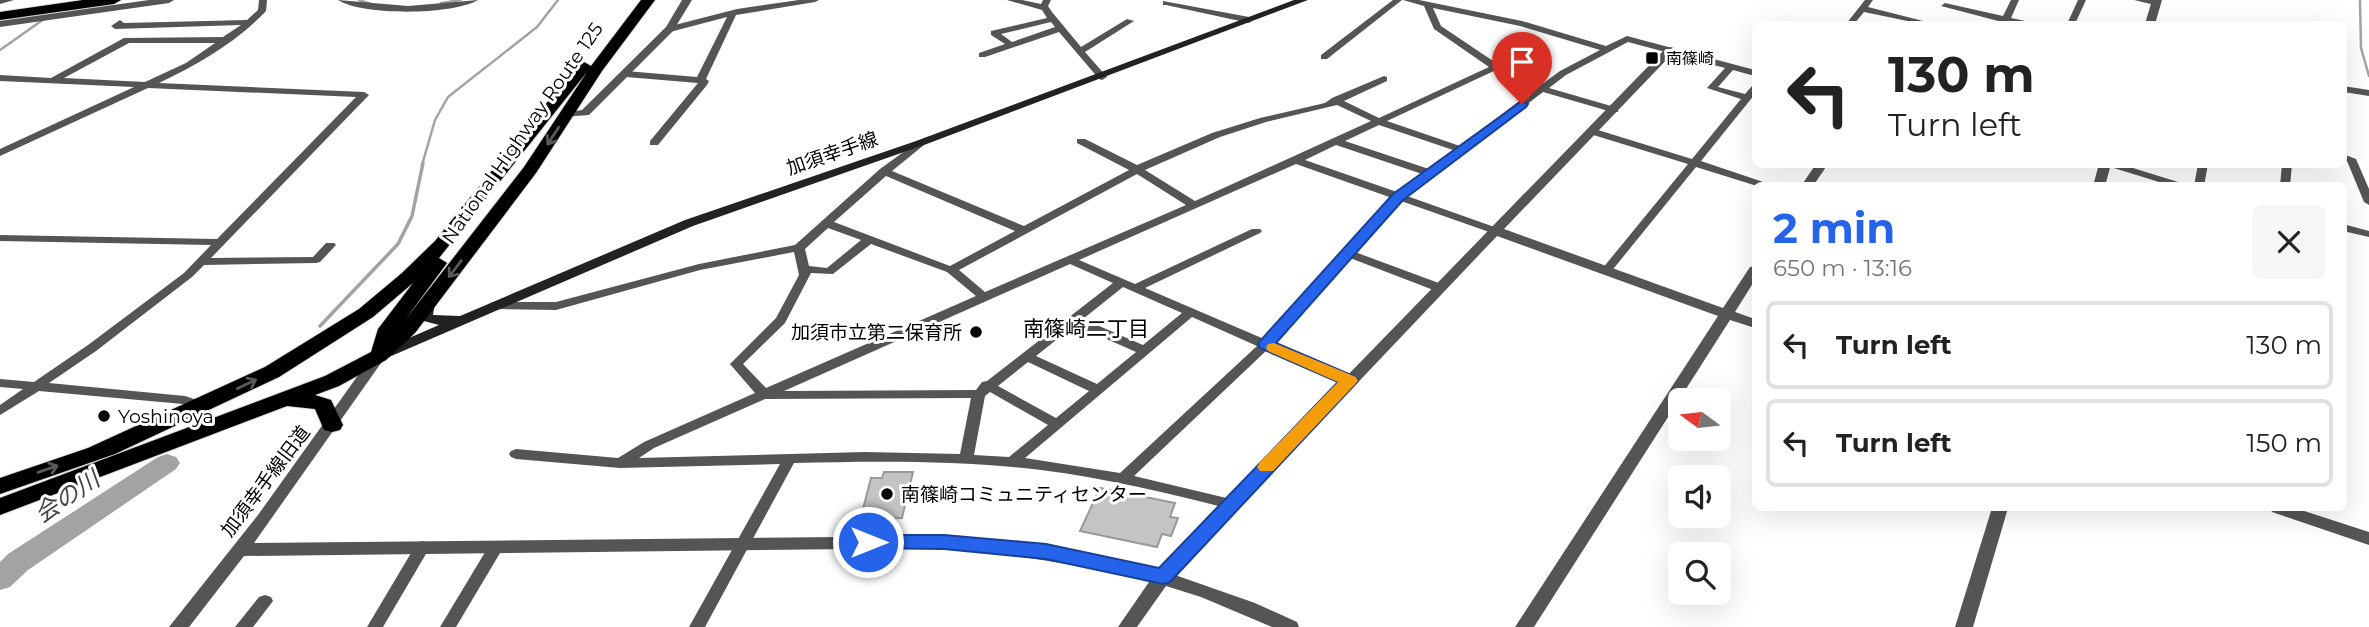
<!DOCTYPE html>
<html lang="en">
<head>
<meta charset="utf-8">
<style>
  :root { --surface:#fff; --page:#f6f6f6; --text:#222; --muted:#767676; --line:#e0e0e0; --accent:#2563eb }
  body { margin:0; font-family:Montserrat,"Noto Sans JP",sans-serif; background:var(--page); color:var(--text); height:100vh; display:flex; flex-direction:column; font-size:26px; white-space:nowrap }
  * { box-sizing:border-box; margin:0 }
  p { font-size:23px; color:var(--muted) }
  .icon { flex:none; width:38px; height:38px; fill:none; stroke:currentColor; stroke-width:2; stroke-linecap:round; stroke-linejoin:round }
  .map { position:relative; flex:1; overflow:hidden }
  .sheet { position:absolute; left:1752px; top:182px; width:595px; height:329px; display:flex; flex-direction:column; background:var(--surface); border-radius:10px; box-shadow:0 7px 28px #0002 }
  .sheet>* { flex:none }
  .top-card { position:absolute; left:1752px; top:21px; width:595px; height:147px; border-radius:10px; box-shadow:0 7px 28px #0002; background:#fff; color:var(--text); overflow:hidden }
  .needle { width:46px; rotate:285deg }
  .tools { position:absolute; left:1668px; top:388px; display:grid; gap:14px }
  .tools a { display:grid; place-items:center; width:63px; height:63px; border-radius:10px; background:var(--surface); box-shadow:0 7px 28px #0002; font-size:35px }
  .pin { position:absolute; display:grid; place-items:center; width:60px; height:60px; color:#fff; margin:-72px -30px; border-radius:50% 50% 50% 0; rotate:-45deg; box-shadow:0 0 7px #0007 }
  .pin .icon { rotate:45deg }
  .me { position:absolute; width:77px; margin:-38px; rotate:90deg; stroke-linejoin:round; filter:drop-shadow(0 0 5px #0008) }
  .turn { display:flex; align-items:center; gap:24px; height:147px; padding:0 21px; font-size:32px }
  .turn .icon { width:91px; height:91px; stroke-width:2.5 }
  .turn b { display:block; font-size:49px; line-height:60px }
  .round { display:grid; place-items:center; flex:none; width:74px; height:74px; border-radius:10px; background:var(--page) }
  .head { display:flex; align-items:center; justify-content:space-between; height:119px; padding:0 21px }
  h1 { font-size:42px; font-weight:700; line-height:52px; color:var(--accent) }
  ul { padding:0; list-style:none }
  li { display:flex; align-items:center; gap:21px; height:88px; margin:0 14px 10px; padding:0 7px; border:4px solid var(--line); border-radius:10px }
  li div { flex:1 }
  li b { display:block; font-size:26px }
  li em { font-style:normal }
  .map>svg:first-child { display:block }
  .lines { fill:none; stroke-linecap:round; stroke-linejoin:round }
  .stream-far1 { stroke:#a3a3a3; stroke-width:2.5 }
  .stream { stroke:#a3a3a3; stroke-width:3.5 }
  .river { fill:#a3a3a3; fill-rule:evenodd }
  .building { fill:#c4c4c4; stroke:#999; stroke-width:2 }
  .trunk-casing { stroke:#dbdbdb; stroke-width:2 }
  .motorway-casing { stroke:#dbdbdb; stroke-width:2 }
  .minor { fill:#555; fill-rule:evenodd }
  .tertiary { fill:#555; fill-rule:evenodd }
  .secondary { fill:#222; fill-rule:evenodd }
  .trunk { fill:#000; fill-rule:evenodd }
  .motorway { fill:#000; fill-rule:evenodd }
  .oneway { stroke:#595959 }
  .route { fill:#2563eb; stroke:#184099; stroke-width:2 }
  .slow { fill:#f59e0b }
  .poi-dot { fill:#000; stroke:#fff; stroke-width:2.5 }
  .labels { text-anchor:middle; stroke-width:6; stroke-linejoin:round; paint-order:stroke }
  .far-poi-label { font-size:16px; fill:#000; stroke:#fff; text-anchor:start }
  .street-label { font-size:19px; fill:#000; stroke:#fff }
  .poi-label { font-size:19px; fill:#000; stroke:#fff; text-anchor:start }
  .neighbourhood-label { font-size:21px; fill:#000; stroke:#fff }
  .near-water-label { font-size:24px; font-style:italic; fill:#444; stroke:#fff }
</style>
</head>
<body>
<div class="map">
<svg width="2369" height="627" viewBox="0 0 2369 627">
  <rect width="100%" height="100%" fill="#fff"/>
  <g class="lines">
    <g class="stream-far1">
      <polyline points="359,0 371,4"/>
      <polyline points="2360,0 2361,48 2369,76"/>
      <polyline points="441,3 461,0"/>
      <polyline points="0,50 44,19"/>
      <polyline points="422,165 435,120 448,97 537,27 558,0"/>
    </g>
    <polyline class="stream" points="320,326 398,244 412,216 423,163"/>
    <polygon class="river" points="167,454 176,457 180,463 176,469 28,570 10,587 0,590 0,562 8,554 158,457"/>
  </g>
  <g class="building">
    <polygon points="884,472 913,472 902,518 873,519 875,509 863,509 871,478 882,478"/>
    <polygon points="1100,488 1175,503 1170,517 1178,518 1171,536 1162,534 1157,547 1080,531"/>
  </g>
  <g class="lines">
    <defs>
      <path id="trunk" d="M641,0H655L602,71L536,173L415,333L386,360L339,386L315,395L331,400L343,425L340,430L332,432L324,430L315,409L287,406L0,515V498L325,376L371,352L378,329L413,283L373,317L279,377L115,454L0,494V478L88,448L265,367L359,309L402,273L435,241L579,63L584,62L591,66ZM587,72L524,167L405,320L447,263L439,258Z"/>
      <polygon id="motorway" points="83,0 121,0 114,4 0,20 0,12"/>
    </defs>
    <use href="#trunk" class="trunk-casing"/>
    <use href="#motorway" class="motorway-casing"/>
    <g class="minor">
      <polygon points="0,0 14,0 0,4"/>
      <path d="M259,0H267L266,11C237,42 197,65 159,83L364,92L369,95L211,258L313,257L326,243H334L336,245L320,262L316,263L204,265L192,277L96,351L49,383L185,396L206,403L208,406L206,409L201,410L183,404L39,391L0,415V405L23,389L0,387V379L34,382L88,345L184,273L211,245L0,241V235L217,239L356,97L148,88L0,156V149L134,87L0,81V75L51,78L124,38L223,37L241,25L115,29L111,26L120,20L124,23L247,20L258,10ZM129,43H215L186,63L145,82L64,78Z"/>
      <polygon points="799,0 819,0 815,2 736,15 706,79 709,81 707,85 658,145 650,145 650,141 698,83 626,77 621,74 626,71 697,77 727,17 670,32 667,31 667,27 737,9"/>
      <path d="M1007,0H1022L1041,4L1043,0H1051L1048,6L1052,12L1081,47L1127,19L1134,21L1085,52L1107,77L1102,80L1099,79L1059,32L985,57H979V53L1005,44L991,35V31L1047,18L1042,10ZM1051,22L1055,27L1012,42L1001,34Z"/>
      <polygon points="1393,0 1402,0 1327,59 1321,59 1321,55"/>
      <path d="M1403,0H1419L1522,21L1606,46L1627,36L1755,70V76L1733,70L1718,87L1745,94L1752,86L1755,85V94L1701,161L1775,186H1757L1696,167L1610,273H1602L1600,271L1602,269L1688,164L1590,134V130H1598L1692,159L1741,99L1707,88L1725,68L1628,42L1566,75L1549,88L1618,108V112H1612L1543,92L1407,196L1500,229L1502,231L1500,233H1492L1401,201L1355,252L1444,285L1446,288L1444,291H1436L1350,258L1274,343L1355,378L1357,381L1355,384H1345L1267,350L1134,476L1235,500L1237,504L1235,508L1230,509C1168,493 1105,478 1041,470C959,460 876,461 794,463L705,627H689L780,464L620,468L516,459L511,457L509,454L511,451L516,449L618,458L644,442L755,393L730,364L776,318L799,275L794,252L700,270L556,310L496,309L490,305L492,302H556L699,264L795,245L880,169L920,140L924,141V145L892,171L1024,226L1129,170L1077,143V139H1085L1137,165L1212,133L1260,118L1325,103L1332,98L1384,76L1387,77V81L1344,101L1379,118L1489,67L1434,29L1424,6ZM1433,8L1520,26L1600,50L1560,71L1541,85L1499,65L1441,26ZM1496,70L1535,89L1460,146L1387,121ZM1337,105L1371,121L1195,201L1145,170L1220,137L1266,122ZM1379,125L1453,150L1429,169L1345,141ZM1336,145L1422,174L1397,192L1305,160ZM1296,164L1392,198L1264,339L1145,288L1260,233L1262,231L1260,229H1252L1135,284L1079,260ZM1137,174L1186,205L985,292L959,270ZM886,176L1015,231L950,266L834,222ZM828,228L861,240L827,268L809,266L805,249ZM871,244L947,272L976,296L766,388L743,364L785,323L811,273L833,274ZM1070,264L1113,283L987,381L982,382L976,390L784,391ZM1123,287L1182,313L1143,345L1083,319ZM1192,317L1257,346L1120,473L1025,458ZM1075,325L1136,352L1097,384L1036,356ZM1028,362L1089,391L1056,418L998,386ZM990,392L1048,425L1009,457L974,455L985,396ZM971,398L960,454L865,452L639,458L654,448L765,399Z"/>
      <polygon points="1865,0 1873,0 1868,7 1935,24 1922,24 1864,12 1854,24 1846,24"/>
      <polygon points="2011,0 2019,0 2011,18 2030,22 2031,24 2006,23 1941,6 1945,3 2003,16"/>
      <polygon points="2078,0 2086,0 2075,24 2067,24"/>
      <polygon points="2134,0 2152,0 2159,3 2155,5"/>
      <polygon points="1163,1 1249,17 1253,20 1249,23 1166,5 1163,5"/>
      <polygon points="2343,86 2369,90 2369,96 2343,92"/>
      <polygon points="2343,154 2356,159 2369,189 2369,205 2364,202 2347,161 2343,160"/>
      <polygon points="2101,164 2120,164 2191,186 2172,186"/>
      <polygon points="2198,164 2208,164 2204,186 2194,186"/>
      <polygon points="2282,164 2292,164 2290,186 2280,186"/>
      <polygon points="2343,224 2369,231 2369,237 2343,231"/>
      <polygon points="422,541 427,543 430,547 383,627 367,627 417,543"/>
      <polygon points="495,542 500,544 503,548 456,627 440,627 490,544"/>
      <polygon points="265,595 271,597 273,601 253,627 235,627 259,597"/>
    </g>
    <g class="tertiary">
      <polygon points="149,0 174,0 169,3 0,27 0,21"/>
      <path d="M338,0L408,6L478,0C453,15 363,16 338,0Z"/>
      <polygon points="682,0 692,0 673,31 589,115 562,117 562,113 582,110 666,27"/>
      <polygon points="2152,0 2162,0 2155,24 2145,24"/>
      <path d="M1670,47L1674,48V52L1504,229L1723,308L1750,267L1755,266V280L1735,312L1755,319V328L1730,320L1534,627H1515L1718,316L1497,236L1175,575L1255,603L1297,622L1299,627H1272L1201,597L1166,586L1137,627H1118L1149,582C1082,564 1013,555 944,548L244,556L189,627H169L258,515L374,353L379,351L386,356L254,543L944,536L1078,552L1158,570L1666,48Z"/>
      <polygon points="1816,164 1828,164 1813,186 1801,186"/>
      <polygon points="2099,164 2111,164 2105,186 2093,186"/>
      <polygon points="1992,508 2008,508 1973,627 1955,627"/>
      <polygon points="2270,508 2295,508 2369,532 2369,545 2272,512"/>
    </g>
    <polygon class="secondary" points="1294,0 1308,0 924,145 693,226 389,357 379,357 377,354 379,351 439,325 420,320 418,317 423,300 433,300 435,303 433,315 460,316 685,220 916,141"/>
    <use href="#trunk" class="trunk"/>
    <use href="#motorway" class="motorway"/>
  </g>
  <defs><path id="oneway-shaft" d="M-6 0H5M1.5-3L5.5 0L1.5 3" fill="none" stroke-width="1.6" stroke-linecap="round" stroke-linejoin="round" transform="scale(1.75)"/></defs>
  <g class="oneway">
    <use href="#oneway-shaft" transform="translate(553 136) rotate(123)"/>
    <use href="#oneway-shaft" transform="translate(455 269) rotate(127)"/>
    <use href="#oneway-shaft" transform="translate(247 384) rotate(-26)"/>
    <use href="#oneway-shaft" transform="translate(48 469) rotate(-19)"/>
  </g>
  <polygon class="route" points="1522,101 1528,104 1526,107 1403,200 1276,343 1356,377 1358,381 1170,582 1163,584 1046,559 944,549 861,548 858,542 861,537 868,535 944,535 1046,544 1159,568 1338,382 1260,348 1258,344 1260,341 1393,194"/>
  <polygon class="slow" points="1274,343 1356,377 1358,381 1273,471 1260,471 1257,467 1260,462 1338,382 1268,351 1266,348 1268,344"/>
  <g class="poi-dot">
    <rect x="1645" y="51" width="14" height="14" rx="3.5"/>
    <circle cx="976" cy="332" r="7"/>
    <circle cx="104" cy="416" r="7"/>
    <circle cx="887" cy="494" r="7"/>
  </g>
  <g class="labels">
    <g class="far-poi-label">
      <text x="1666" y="64">南篠崎</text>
    </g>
    <g class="street-label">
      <text transform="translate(522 133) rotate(-55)" y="7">National Highway Route 125</text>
      <text transform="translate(832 153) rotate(-19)" y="7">加須幸手線</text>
      <text transform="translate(265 481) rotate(-53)" y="7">加須幸手線旧道</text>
    </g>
    <g class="poi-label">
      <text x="962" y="339" text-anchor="end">加須市立第二保育所</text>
      <text x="118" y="423">Yoshinoya</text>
      <text x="901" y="501">南篠崎コミュニティセンター</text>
    </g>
    <g class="neighbourhood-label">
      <text x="1086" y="336">南篠崎二丁目</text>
    </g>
    <g class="near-water-label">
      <text transform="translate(67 497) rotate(-34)" y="8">会の川</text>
    </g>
  </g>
</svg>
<div class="tools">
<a><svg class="needle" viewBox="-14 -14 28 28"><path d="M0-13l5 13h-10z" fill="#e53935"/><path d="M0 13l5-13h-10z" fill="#767676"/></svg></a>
<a><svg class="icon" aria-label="sound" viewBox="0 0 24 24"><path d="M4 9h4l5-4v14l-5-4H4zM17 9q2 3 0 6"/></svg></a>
<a><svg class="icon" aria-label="search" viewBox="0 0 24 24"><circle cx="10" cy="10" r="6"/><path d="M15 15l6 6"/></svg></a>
</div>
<div class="pin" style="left:1522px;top:104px;background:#d93025"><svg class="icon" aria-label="arrive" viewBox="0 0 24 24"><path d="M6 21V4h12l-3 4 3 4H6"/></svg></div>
<svg class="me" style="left:868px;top:542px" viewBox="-20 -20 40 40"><circle r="17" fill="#2563eb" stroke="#fff" stroke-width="3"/><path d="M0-11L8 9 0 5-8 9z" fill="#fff"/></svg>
<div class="top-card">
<div class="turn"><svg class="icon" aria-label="left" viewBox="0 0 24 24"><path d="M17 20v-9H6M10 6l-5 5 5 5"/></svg><div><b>130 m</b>Turn left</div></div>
</div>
<section class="sheet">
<div class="head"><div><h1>2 min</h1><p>650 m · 13:16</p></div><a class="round"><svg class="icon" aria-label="close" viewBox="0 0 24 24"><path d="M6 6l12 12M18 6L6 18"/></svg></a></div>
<ul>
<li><svg class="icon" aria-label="left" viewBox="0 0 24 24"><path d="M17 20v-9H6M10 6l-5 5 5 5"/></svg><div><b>Turn left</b></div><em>130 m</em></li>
<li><svg class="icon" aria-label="left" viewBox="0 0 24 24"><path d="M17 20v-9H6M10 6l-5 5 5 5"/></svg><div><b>Turn left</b></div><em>150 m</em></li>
</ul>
</section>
</div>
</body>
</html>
